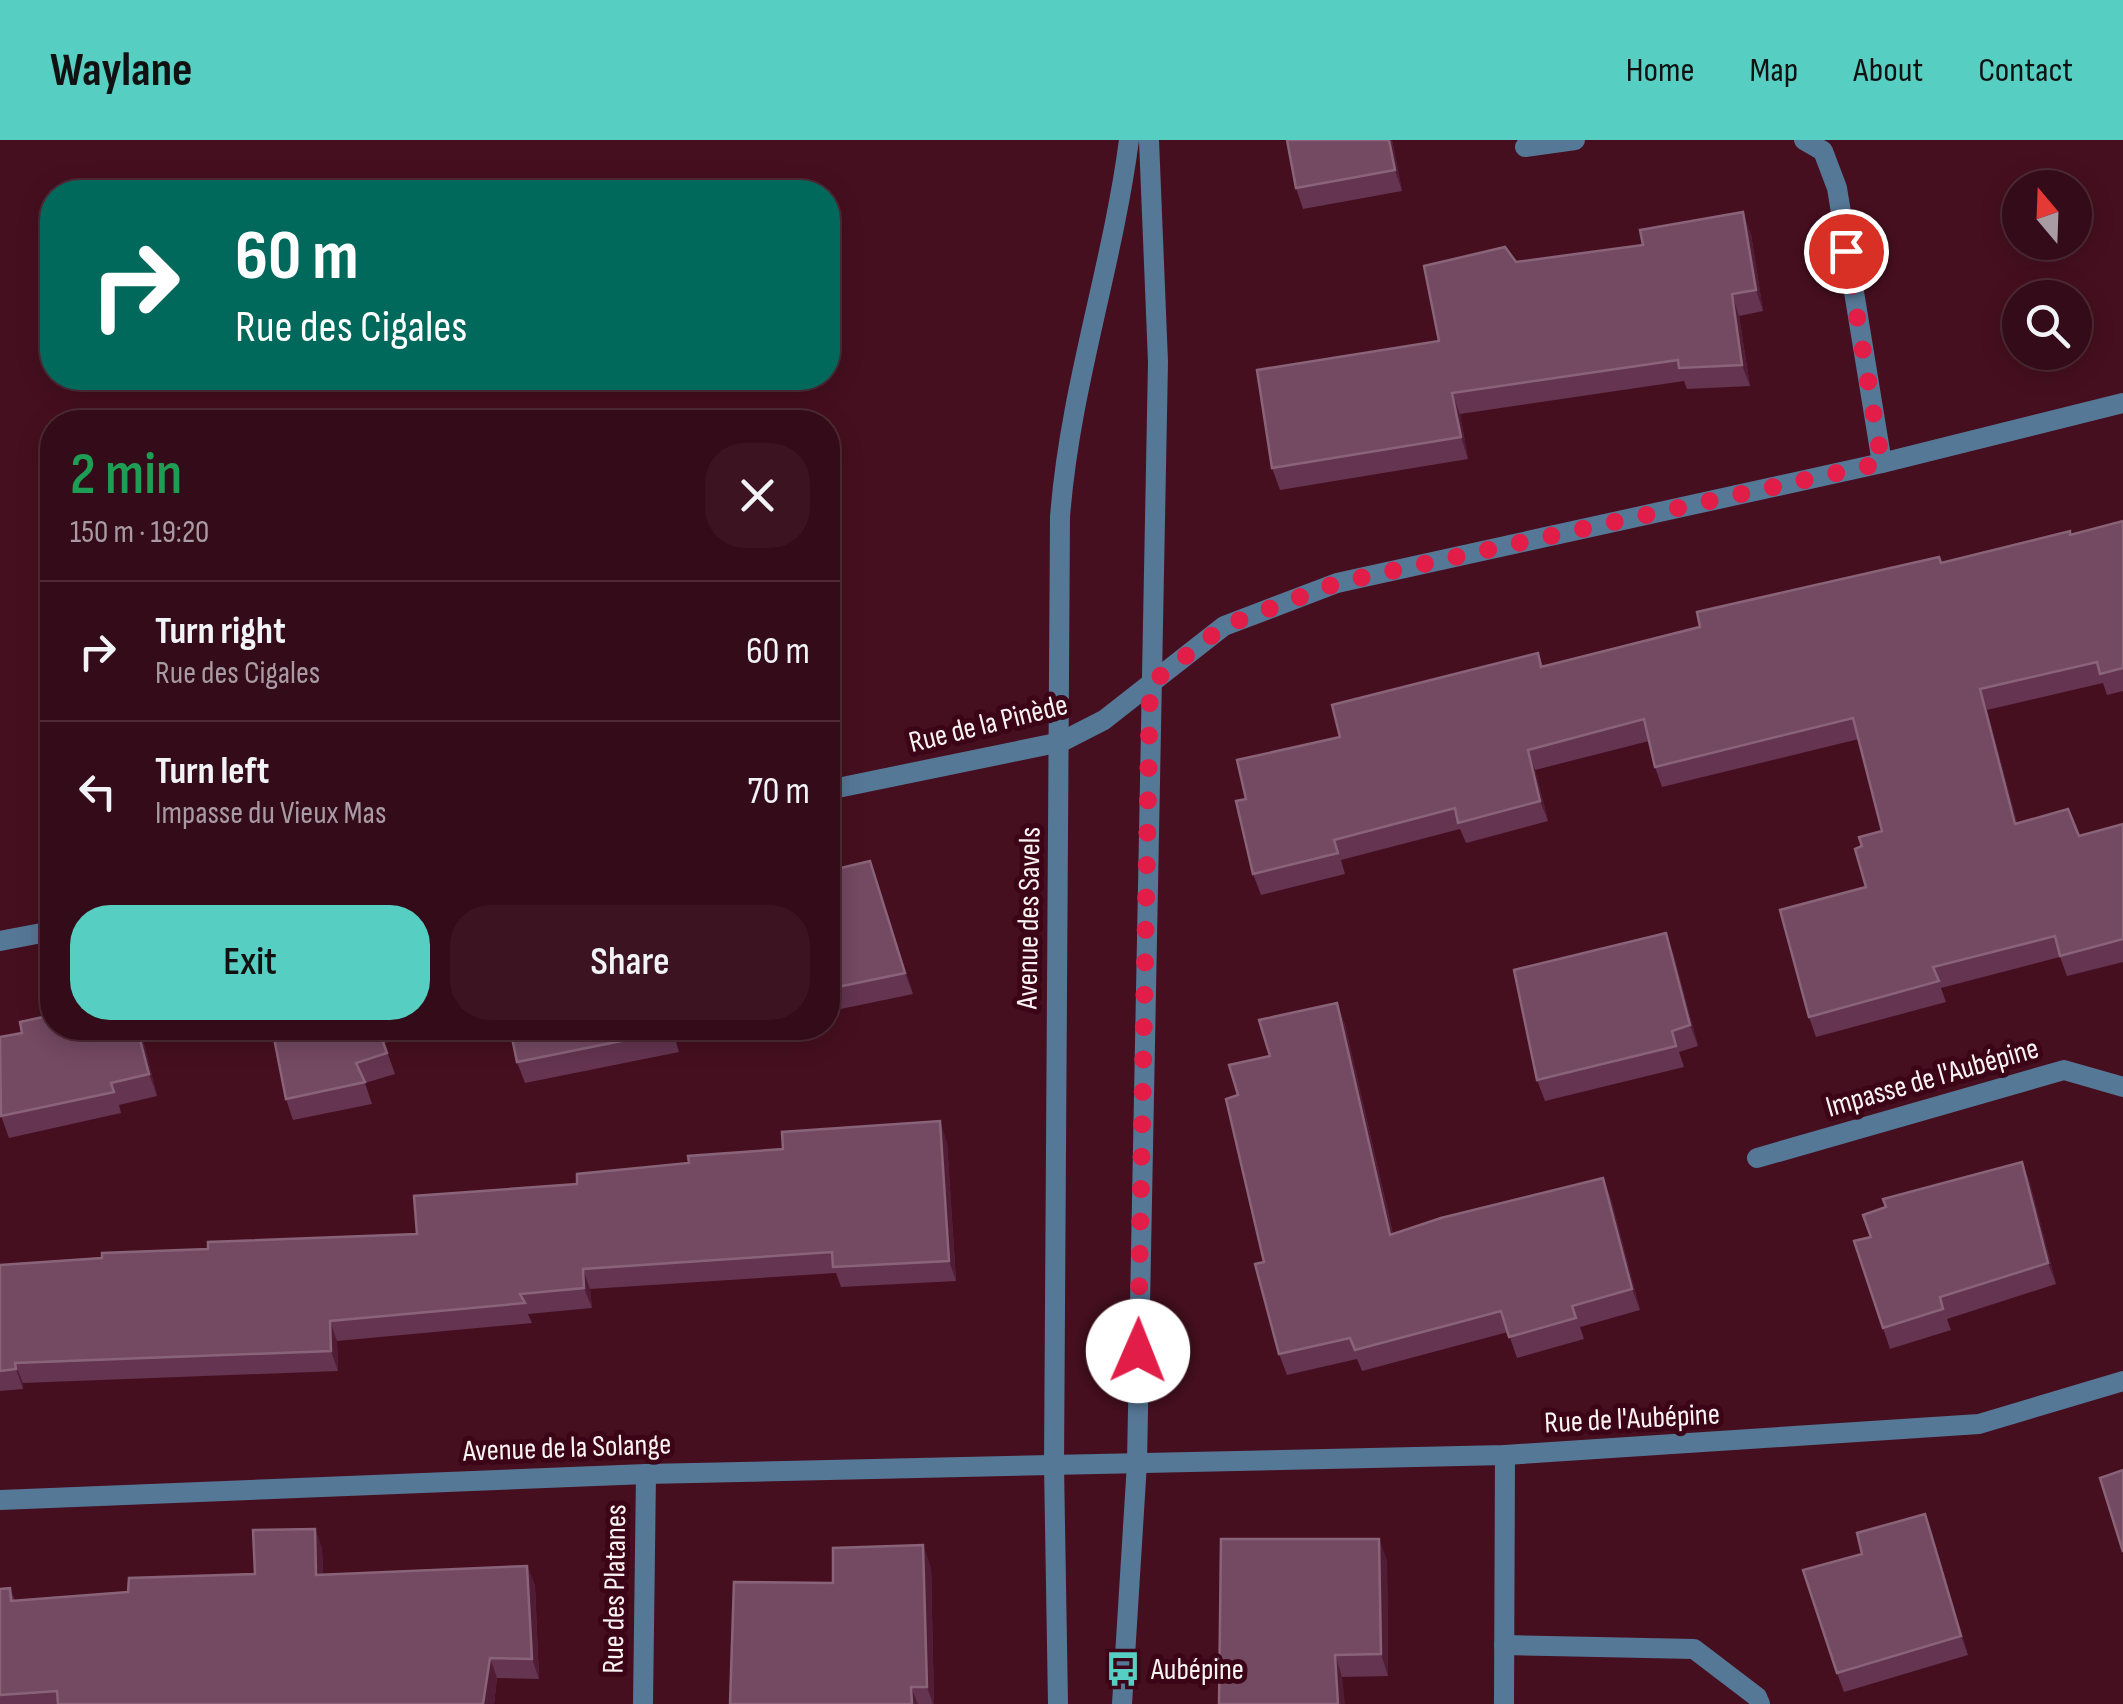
<!DOCTYPE html>
<html lang="en">
<head>
<meta charset="utf-8">
<style>
  :root { --surface:#340b18; --page:#3c1421; --text:#f1f3f6; --muted:#a99ba2; --line:#4e2b37; --accent:#57cec2 }
  body { margin:0; font-family:"Sofia Sans Condensed",sans-serif; background:var(--page); color:var(--text); height:100vh; display:flex; flex-direction:column; font-size:38px; white-space:nowrap }
  * { box-sizing:border-box; margin:0 }
  p { font-size:32px; color:var(--muted) }
  .icon { flex:none; width:55px; height:55px; fill:none; stroke:currentColor; stroke-width:2; stroke-linecap:round; stroke-linejoin:round }
  .map { position:relative; flex:1; overflow:hidden }
  .details { position:absolute; left:40px; top:270px; width:800px; height:630px; display:flex; flex-direction:column; background:var(--surface); border-radius:40px; box-shadow:0 5px 25px #0003,0 0 0 2px var(--line) }
  .details>* { flex:none }
  .banner { position:absolute; left:40px; top:40px; width:800px; height:210px; border-radius:40px; box-shadow:0 5px 25px #0003,0 0 0 2px var(--line); background:#00695c; color:#fff; overflow:hidden }
  .needle { width:65px; rotate:341deg }
  .tools { position:absolute; left:2002px; top:30px; display:grid; gap:20px }
  .tools a { display:grid; place-items:center; width:90px; height:90px; border-radius:50%; background:var(--surface); box-shadow:0 5px 25px #0003,0 0 0 2px var(--line); font-size:50px }
  .pin { position:absolute; display:grid; place-items:center; width:85px; height:85px; color:#fff; margin:-42px; border:5px solid #fff; border-radius:50%; box-shadow:0 2px 10px #0007 }
  .me { position:absolute; width:110px; margin:-55px; rotate:1deg; stroke-linejoin:round; filter:drop-shadow(0 0 8px #0008) }
  .turn { display:flex; align-items:center; gap:35px; height:210px; padding:0 30px; font-size:45px }
  .turn .icon { width:130px; height:130px; stroke-width:2.5 }
  .turn b { display:block; font-size:70px; line-height:85px }
  .round { display:grid; place-items:center; flex:none; width:105px; height:105px; border-radius:40px; background:var(--page) }
  .headline { display:flex; align-items:center; justify-content:space-between; height:170px; padding:0 30px }
  h1 { font-size:60px; font-weight:600; line-height:75px; color:#1e9e55 }
  .action { display:flex; gap:20px; margin-top:auto; padding:20px 30px }
  .action a { flex:1; height:115px; border-radius:40px; background:var(--accent); color:#111; font-size:40px; font-weight:600; line-height:115px; text-align:center }
  .action a+a { background:var(--page); color:var(--text) }
  ul { padding:0; list-style:none }
  li { display:flex; align-items:center; gap:30px; height:140px; padding:0 30px; border-top:2px solid var(--line) }
  li div { flex:1 }
  li b { display:block; font-size:38px }
  li em { font-style:normal }
  header { display:flex; align-items:center; gap:60px; box-sizing:border-box; height:140px; padding:0 50px; background:var(--accent); color:#111 }
  header strong { font-size:48px }
  nav { display:flex; gap:55px; margin-inline-start:auto; font-size:35px }
  .map>svg:first-child { display:block }
  .lines { fill:none; stroke-linecap:round; stroke-linejoin:round }
  .street { stroke:#567897; stroke-width:20 }
  .wall { fill:#643450 }
  .shaded-wall { fill:#511d36 }
  .building { fill:#744962; stroke:#896479; stroke-width:2.5 }
  .route { stroke:#e11d48; stroke-width:18; stroke-dasharray:0 32.4 }
  .labels { text-anchor:middle; stroke-width:10; stroke-linejoin:round; paint-order:stroke }
  .street-label { font-size:30px; fill:#faf3f4; stroke:#3b0417 }
  .poi-label { font-size:30px; fill:#faf3f4; stroke:#3b0417; text-anchor:start }
</style>
</head>
<body>
<header>
<strong>Waylane</strong>
<nav><a>Home</a><a>Map</a><a>About</a><a>Contact</a></nav>
</header>
<div class="map">
<svg width="2123" height="1564" viewBox="0 0 2123 1564">
  <rect width="100%" height="100%" fill="#460f20"/>
  <g class="lines">
    <g class="street">
      <polyline points="1804,0 1823,11 1837,48 1882,323"/>
      <polyline points="1525,7 1575,0"/>
      <polyline points="828,650 1061,602 1104,580 1224,486 1337,443 1882,323 2123,263"/>
      <polyline points="0,801 52,791"/>
      <polyline points="1757,1018 2064,930 2123,947"/>
      <polyline points="0,1360 646,1334 1505,1315 1979,1284 2123,1241"/>
      <polyline points="1504,1505 1694,1509 1757,1557 1760,1564"/>
      <polyline points="643,1564 646,1334"/>
      <path d="M1058,1564L1054,1325L1060,377C1070,247 1112,129 1129,0"/>
      <polyline points="1122,1564 1137,1323 1158,222 1149,0"/>
      <polyline points="1504,1564 1505,1315"/>
    </g>
  </g>
  <g class="wall">
    <polygon points="1287,0 1392,0 1402,51 1303,69 1296,48"/>
    <polygon points="1751,94 1763,171 1739,176 1750,246 1687,249 1684,241 1460,274 1468,319 1280,350 1272,328 1439,201 1516,122"/>
    <polygon points="2123,381 2123,551 2107,555 2103,543 1987,570 2017,683 2079,696 2123,684 2123,822 2067,836 2060,817 1941,848 1946,862 1816,897 1809,877 1866,747 1862,706 1882,691 1859,599 1662,647 1655,627 1649,601 1535,630 1548,681 1466,703 1460,689 1341,720 1345,734 1261,755 1253,734 1246,659 1340,597 1538,513 1543,526 1942,423 2070,395"/>
    <polygon points="870,721 913,854 836,870 828,847"/>
    <polygon points="1673,813 1698,906 1679,912 1684,927 1545,961 1537,940"/>
    <polygon points="1337,863 1345,885 1393,1094 1603,1038 1611,1059 1640,1170 1580,1187 1584,1199 1517,1218 1508,1192 1362,1231 1357,1219 1287,1235 1279,1214 1238,955 1270,916"/>
    <polygon points="52,888 140,888 157,956 119,965 121,973 9,998 0,973"/>
    <polygon points="272,888 447,888 384,903 395,934 365,943 372,964 293,980 286,959"/>
    <polygon points="510,888 672,888 679,912 525,943 517,922"/>
    <polygon points="947,1002 956,1141 841,1147 836,1133 590,1149 592,1168 528,1174 532,1183 337,1201 338,1231 23,1243 23,1249 0,1251 0,1125 417,1094 577,1044"/>
    <polygon points="2022,1022 2030,1043 2056,1144 1947,1179 1951,1190 1890,1209 1883,1188 1871,1097"/>
    <polygon points="315,1389 322,1409 323,1435 527,1426 535,1446 539,1539 497,1538 494,1564 0,1564 0,1449 10,1448 15,1461 128,1452 255,1434"/>
    <polygon points="1932,1393 1968,1515 1844,1552 1837,1533"/>
    <polygon points="1221,1399 1387,1420 1388,1536 1342,1537"/>
    <polygon points="931,1427 934,1564 730,1564 833,1443"/>
  </g>
  <g class="shaded-wall">
    <polygon points="1389,0 1392,0 1402,51 1395,30"/>
    <polygon points="1743,72 1751,94 1763,171 1756,150"/>
    <polygon points="1732,154 1739,176 1750,246 1742,225"/>
    <polygon points="1452,253 1460,274 1468,319 1461,297"/>
    <polygon points="1980,549 1987,570 2023,704 2015,684"/>
    <polygon points="1528,610 1535,630 1548,681 1540,661"/>
    <polygon points="870,721 878,743 913,854 905,833"/>
    <polygon points="1666,793 1673,813 1698,906 1690,885"/>
    <polygon points="1337,863 1345,885 1398,1117 1390,1095"/>
    <polygon points="137,888 140,888 157,956 149,934"/>
    <polygon points="940,981 947,1002 956,1141 949,1121"/>
    <polygon points="2022,1022 2030,1043 2056,1144 2048,1123"/>
    <polygon points="1603,1038 1611,1059 1640,1170 1632,1149"/>
    <polygon points="583,1129 590,1149 592,1168 584,1148"/>
    <polygon points="330,1181 337,1201 338,1231 331,1211"/>
    <polygon points="15,1223 23,1243 23,1249 16,1229"/>
    <polygon points="1925,1374 1932,1393 1968,1515 1961,1496"/>
    <polygon points="315,1389 322,1409 324,1455 316,1435"/>
    <polygon points="1379,1399 1387,1420 1388,1536 1381,1514"/>
    <polygon points="923,1405 931,1427 934,1564 933,1564 927,1547"/>
    <polygon points="527,1426 535,1446 539,1539 532,1519"/>
    <polygon points="1335,1515 1342,1537 1345,1564 1338,1564"/>
    <polygon points="490,1518 497,1538 494,1564 483,1564"/>
    <polygon points="911,1547 918,1564 912,1564"/>
  </g>
  <g class="building">
    <polygon points="1287,0 1389,0 1395,30 1296,48"/>
    <polygon points="1743,72 1756,150 1732,154 1742,225 1679,228 1678,220 1452,253 1461,297 1272,328 1257,230 1439,201 1424,126 1505,107 1516,122 1643,105 1640,90"/>
    <polygon points="2123,381 2123,528 2100,534 2097,522 1980,549 2015,684 2068,669 2079,696 2123,684 2123,799 2060,816 2055,796 1933,827 1939,841 1809,877 1780,770 1866,747 1855,709 1862,706 1859,697 1882,691 1853,578 1655,627 1644,579 1528,610 1540,661 1458,683 1455,668 1334,700 1338,713 1253,734 1236,661 1246,659 1237,620 1340,597 1332,565 1538,513 1541,527 1700,487 1697,472 1939,417 1941,423 2070,391 2070,395"/>
    <polygon points="870,721 905,833 828,849 828,731"/>
    <polygon points="1666,793 1690,885 1672,891 1676,906 1537,940 1514,830"/>
    <polygon points="1337,863 1390,1095 1441,1078 1603,1038 1632,1149 1572,1166 1576,1178 1509,1197 1501,1171 1355,1210 1350,1198 1279,1214 1255,1124 1264,1122 1226,959 1238,955 1229,925 1270,916 1259,880"/>
    <polygon points="52,875 52,888 137,888 149,934 111,943 114,952 1,976 0,897 22,893 20,882"/>
    <polygon points="272,888 378,888 387,913 356,923 365,942 286,959"/>
    <polygon points="510,888 670,888 671,891 517,922"/>
    <polygon points="940,981 949,1121 833,1127 832,1112 583,1129 584,1148 520,1154 525,1163 330,1181 331,1211 15,1223 16,1229 0,1231 0,1125 102,1118 102,1113 208,1109 208,1102 417,1094 414,1056 577,1044 577,1034 689,1023 688,1016 783,1009 782,992"/>
    <polygon points="2022,1022 2048,1123 1940,1157 1943,1169 1883,1188 1854,1101 1871,1097 1863,1075 1886,1067 1883,1059"/>
    <polygon points="2123,1330 2123,1412 2100,1338"/>
    <polygon points="1925,1374 1961,1496 1837,1533 1803,1430 1862,1414 1857,1393"/>
    <polygon points="315,1389 316,1435 527,1426 532,1519 490,1518 483,1564 58,1564 57,1551 0,1555 0,1449 10,1448 11,1461 128,1452 129,1438 255,1434 253,1390"/>
    <polygon points="1221,1399 1379,1399 1381,1514 1335,1515 1338,1564 1219,1564"/>
    <polygon points="923,1405 927,1547 911,1547 912,1564 730,1564 734,1442 833,1443 833,1408"/>
  </g>
  <g class="lines">
    <polyline class="route" points="1138,1211 1150,544 1224,486 1337,443 1882,323 1846,111"/>
  </g>
  <defs>
    <symbol id="bus-bare" viewBox="-9 -9 18 18"><path d="M-5-6H5V4H4V6H2V4H-2V6H-4V4H-5ZM-3.5-4V0h7V-4ZM-3.5 1.2v1.5H-2V1.2ZM2 1.2v1.5H3.5V1.2Z" fill="#57cec2" stroke="#3b0417" stroke-width="2.5" paint-order="stroke"/></symbol>
  </defs>
  <g fill-rule="evenodd">
    <use href="#bus-bare" x="1098" y="1504" width="50" height="50"/>
  </g>
  <g class="labels">
    <g class="street-label">
      <text transform="translate(988 583) rotate(-14)" y="10">Rue de la Pinède</text>
      <text transform="translate(1028 778) rotate(-89)" y="10">Avenue des Savels</text>
      <text transform="translate(1932 937) rotate(-16)" y="10">Impasse de l'Aubépine</text>
      <text transform="translate(1632 1278) rotate(-3)" y="10">Rue de l'Aubépine</text>
      <text transform="translate(567 1307) rotate(-2)" y="10">Avenue de la Solange</text>
      <text transform="translate(614 1449) rotate(-89)" y="10">Rue des Platanes</text>
    </g>
    <g class="poi-label">
      <text x="1151" y="1539">Aubépine</text>
    </g>
  </g>
</svg>
<div class="tools">
<a><svg class="needle" viewBox="-14 -14 28 28"><path d="M0-13l5 13h-10z" fill="#e53935"/><path d="M0 13l5-13h-10z" fill="#a99ba2"/></svg></a>
<a><svg class="icon" aria-label="search" viewBox="0 0 24 24"><circle cx="10" cy="10" r="6"/><path d="M15 15l6 6"/></svg></a>
</div>
<div class="pin" style="left:1846px;top:111px;background:#d93025"><svg class="icon" aria-label="arrive" viewBox="0 0 24 24"><path d="M6 21V4h12l-3 4 3 4H6"/></svg></div>
<svg class="me" style="left:1138px;top:1211px" viewBox="-20 -20 40 40"><circle r="19" fill="#fff"/><path d="M0-13L10 11 0 6-10 11z" fill="#e11d48"/></svg>
<div class="banner">
<div class="turn"><svg class="icon" aria-label="right" viewBox="0 0 24 24"><path d="M7 20v-9h11M14 6l5 5-5 5"/></svg><div><b>60 m</b>Rue des Cigales</div></div>
</div>
<section class="details">
<div class="headline"><div><h1>2 min</h1><p>150 m · 19:20</p></div><a class="round"><svg class="icon" aria-label="close" viewBox="0 0 24 24"><path d="M6 6l12 12M18 6L6 18"/></svg></a></div>
<ul>
<li><svg class="icon" aria-label="right" viewBox="0 0 24 24"><path d="M7 20v-9h11M14 6l5 5-5 5"/></svg><div><b>Turn right</b><p>Rue des Cigales</p></div><em>60 m</em></li>
<li><svg class="icon" aria-label="left" viewBox="0 0 24 24"><path d="M17 20v-9H6M10 6l-5 5 5 5"/></svg><div><b>Turn left</b><p>Impasse du Vieux Mas</p></div><em>70 m</em></li>
</ul>
<div class="action"><a>Exit</a><a>Share</a></div>
</section>
</div>
</body>
</html>
